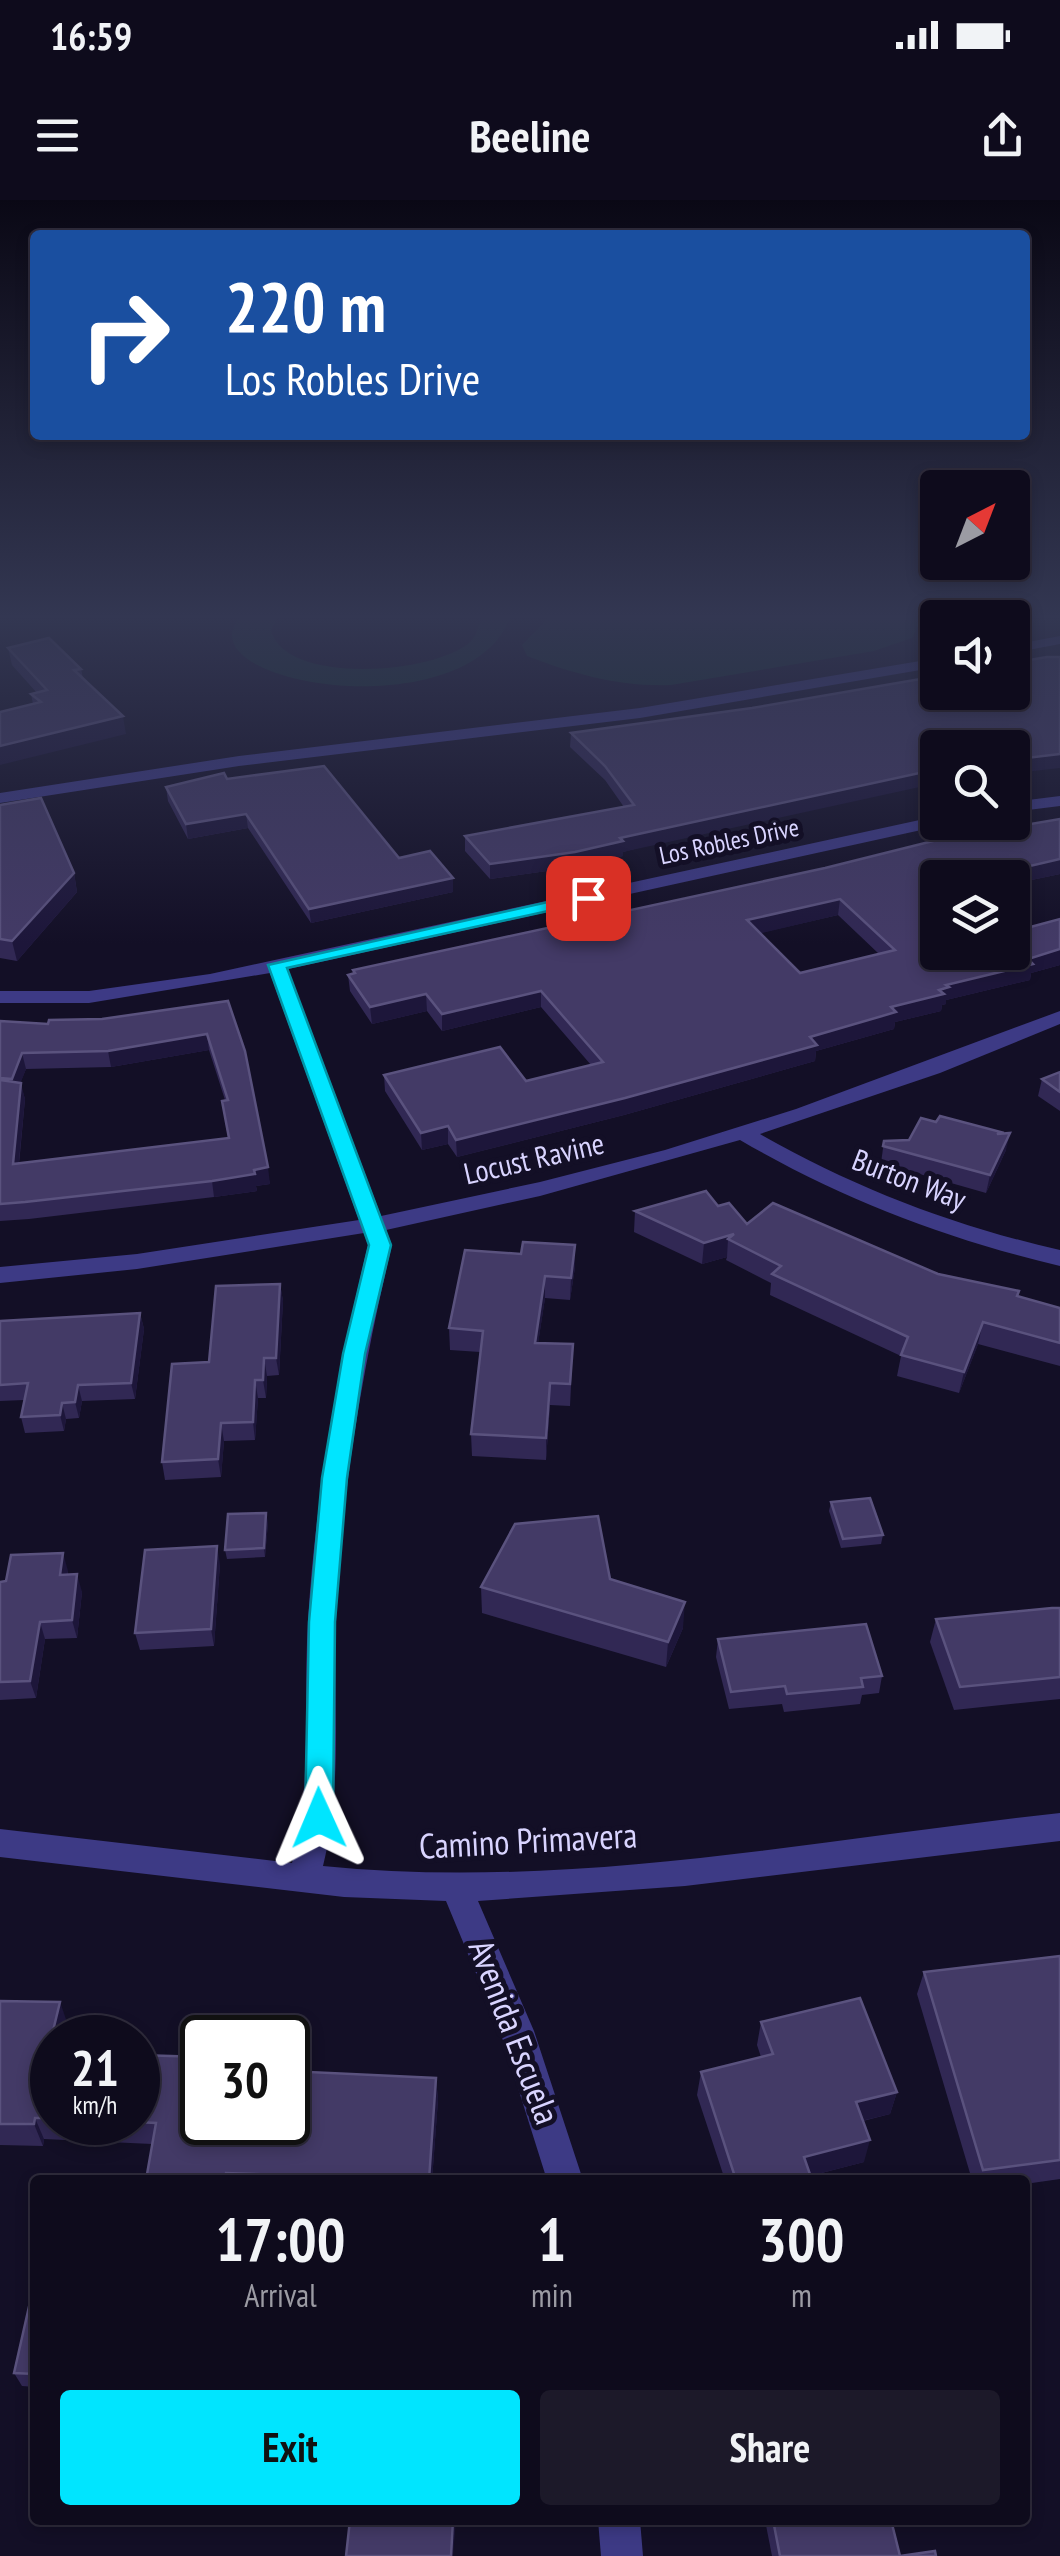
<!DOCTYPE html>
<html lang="en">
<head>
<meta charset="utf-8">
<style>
  :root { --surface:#0e0b1c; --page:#1c1929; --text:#f1f3f6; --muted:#9b9ba3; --line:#2e2b3b; --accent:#00e5ff }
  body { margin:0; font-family:"PT Sans Narrow",sans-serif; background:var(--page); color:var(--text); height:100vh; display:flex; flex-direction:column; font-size:38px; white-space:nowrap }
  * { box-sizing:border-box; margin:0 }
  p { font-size:32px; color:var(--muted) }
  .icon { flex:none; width:55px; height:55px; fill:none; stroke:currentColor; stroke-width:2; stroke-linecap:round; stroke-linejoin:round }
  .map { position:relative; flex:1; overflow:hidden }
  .sheet { position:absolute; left:30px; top:1975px; width:1000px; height:350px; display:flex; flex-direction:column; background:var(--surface); border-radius:10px; box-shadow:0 5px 15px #0003,0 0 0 2px var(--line) }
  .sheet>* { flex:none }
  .hud { position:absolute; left:30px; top:30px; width:1000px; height:210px; border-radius:10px; box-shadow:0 5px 15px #0003,0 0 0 2px var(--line); background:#1a4fa0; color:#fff; overflow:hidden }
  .needle { width:65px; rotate:42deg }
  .tools { position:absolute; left:920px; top:270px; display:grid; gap:20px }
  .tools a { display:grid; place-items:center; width:110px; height:110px; border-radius:10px; background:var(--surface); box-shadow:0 5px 15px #0003,0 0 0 2px var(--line); font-size:50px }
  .speed { position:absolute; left:30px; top:1815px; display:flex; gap:20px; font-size:50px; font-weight:700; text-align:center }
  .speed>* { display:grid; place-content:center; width:130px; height:130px; border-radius:50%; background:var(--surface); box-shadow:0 5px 15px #0003,0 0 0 2px var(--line); line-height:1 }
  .speed small { font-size:25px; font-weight:400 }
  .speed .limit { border:5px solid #111; border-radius:15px; background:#fff; color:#111 }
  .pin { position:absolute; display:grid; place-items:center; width:85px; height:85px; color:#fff; margin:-42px; border-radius:20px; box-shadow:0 5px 15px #0006 }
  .me { position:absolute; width:110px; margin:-55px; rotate:359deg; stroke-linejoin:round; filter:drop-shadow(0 0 8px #0008) }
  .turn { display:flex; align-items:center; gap:35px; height:210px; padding:0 30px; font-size:45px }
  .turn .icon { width:130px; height:130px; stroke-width:2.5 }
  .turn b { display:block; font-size:70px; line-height:85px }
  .eta { display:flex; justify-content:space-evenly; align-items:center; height:170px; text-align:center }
  .eta b { font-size:60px; font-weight:800; line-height:70px }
  .cta { display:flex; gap:20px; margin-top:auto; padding:20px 30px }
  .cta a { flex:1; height:115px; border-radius:10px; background:var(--accent); color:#111; font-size:40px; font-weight:800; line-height:115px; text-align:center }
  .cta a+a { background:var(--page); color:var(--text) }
  .status { display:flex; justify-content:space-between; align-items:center; height:70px; padding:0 50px; background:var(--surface); direction:ltr }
  .status svg { height:28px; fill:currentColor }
  header { display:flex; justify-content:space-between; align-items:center; height:130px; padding:0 30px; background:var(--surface); font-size:45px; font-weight:800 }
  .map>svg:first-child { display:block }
  .green { fill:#12302f }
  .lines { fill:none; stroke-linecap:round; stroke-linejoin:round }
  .minor { fill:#3d3a85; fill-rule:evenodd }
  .wall { fill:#312854; fill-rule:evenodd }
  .shaded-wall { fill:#1d163a }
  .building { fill:#433a66; stroke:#5a527e; stroke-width:2.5; fill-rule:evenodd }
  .route { fill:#00e5ff; stroke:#0095a6; stroke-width:2.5 }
  .labels { text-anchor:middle; stroke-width:10; stroke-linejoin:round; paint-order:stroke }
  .far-street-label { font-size:25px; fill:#d9d4ff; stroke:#130f26 }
  .street-label { font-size:30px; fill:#d9d4ff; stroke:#130f26 }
  .near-street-label { font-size:35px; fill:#d9d4ff; stroke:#130f26 }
</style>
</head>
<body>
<div class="status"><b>16:59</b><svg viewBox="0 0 49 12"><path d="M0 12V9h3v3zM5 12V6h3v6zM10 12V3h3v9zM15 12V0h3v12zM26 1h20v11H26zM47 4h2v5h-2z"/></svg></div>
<header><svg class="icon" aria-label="menu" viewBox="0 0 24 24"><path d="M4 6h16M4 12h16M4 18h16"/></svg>Beeline<svg class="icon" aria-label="share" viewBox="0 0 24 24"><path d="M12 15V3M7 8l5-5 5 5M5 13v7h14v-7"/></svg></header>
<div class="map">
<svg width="1060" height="2356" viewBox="0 0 1060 2356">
  <rect width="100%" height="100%" fill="#130f26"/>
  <g class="green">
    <path d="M242,415H279L271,430C285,486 435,474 470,442C478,434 478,425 483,415H511C472,533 174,484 242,415Z"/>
    <path d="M551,415H924L912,438L874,451L671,485C619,487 574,474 527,456L522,445Z"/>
  </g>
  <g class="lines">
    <g class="minor">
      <polygon points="1060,436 1060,444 1012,453 1012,445"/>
      <polygon points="938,458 938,467 640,518 239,566 0,603 0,593 239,556 640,508"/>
      <polygon points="1060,596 1060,606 1012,612 1012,602"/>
      <path d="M938,616V622L944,625L288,769L381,1016L540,982L665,950L796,909L1060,811V824L940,873L760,934C855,988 954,1026 1060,1050V1066C946,1039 841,999 740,940L540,996L386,1030L392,1045C362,1170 341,1294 336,1422C333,1504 343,1586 323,1666C569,1691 817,1639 1060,1613V1641L685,1686L478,1701L534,1831L583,1980H547L500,1831L446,1701L344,1697L0,1657V1629L292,1663C313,1584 303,1501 308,1420C316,1293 338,1169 368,1045L364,1033L137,1069L0,1083V1067L137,1054L359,1020L270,773L89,803H0V791H89L210,774Z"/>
      <polygon points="598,2320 640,2320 643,2356 601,2356"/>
    </g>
  </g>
  <g class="wall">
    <polygon points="8,448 81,469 83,478 126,534 33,504 31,494 37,493 12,465"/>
    <polygon points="1047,457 1015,573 1012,571 1012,548 623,652 623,656 575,667 490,679 465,651 465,636 624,607 605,580 570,547 571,533 752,508"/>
    <polygon points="227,579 399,658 453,678 453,692 311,723 248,628 188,639 168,601 166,587"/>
    <polygon points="0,605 74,673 77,692 17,761 0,758"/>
    <path d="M1060,619V674L1012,684V678H938V752L1060,719V765L1031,773L1030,780L946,800V804L942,805L941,811L895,822L894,829L816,851L815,861L624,915L457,957L448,944L422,950L385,891L384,875L526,881L591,865L541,807L442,831L427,811L372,824L350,791L348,775L353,774V770ZM838,715L879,754L800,773L760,733Z"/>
    <path d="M228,801L270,984L256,986L257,991L214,997L29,1019L0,1021V821L48,824L102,819ZM209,850L225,900L222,901L228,938L19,964L25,899L20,883L26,869L111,867Z"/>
    <polygon points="1060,872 1060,911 1038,896 1042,879"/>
    <polygon points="884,941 1006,950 986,993 881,963"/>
    <polygon points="718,1006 747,1024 1060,1108 1060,1166 978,1144 959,1193 897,1176 901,1156 770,1095 771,1083 726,1060 727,1057 702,1064 634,1032 635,1011"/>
    <polygon points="575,1045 575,1067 570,1100 545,1098 538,1143 573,1144 570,1206 550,1205 546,1260 472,1256 471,1234 480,1152 450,1150 449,1128 521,1054"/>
    <polygon points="280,1084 283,1101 279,1175 267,1176 266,1198 258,1198 255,1240 224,1241 221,1277 165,1280 162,1262 209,1162"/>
    <polygon points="140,1113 144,1129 135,1199 82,1201 79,1218 66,1219 64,1231 25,1233 21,1217 24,1200 0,1201 0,1121"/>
    <polygon points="831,1302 883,1335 881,1344 841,1348 829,1311"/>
    <polygon points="268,1322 265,1357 227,1359 225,1350"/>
    <polygon points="220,1364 214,1446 140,1450 135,1433"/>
    <polygon points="68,1371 68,1375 82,1392 77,1438 45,1439 36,1498 0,1500 0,1382"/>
    <polygon points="610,1379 683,1428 666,1467 482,1413 481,1387"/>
    <polygon points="1060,1408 1060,1499 954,1510 930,1442 936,1419"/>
    <polygon points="718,1439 882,1476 879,1493 862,1495 860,1504 784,1512 782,1504 729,1509 716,1457"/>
    <polygon points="1060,1756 1060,1979 1025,1984 1025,1980 972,1980 917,1794 924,1772"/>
    <polygon points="0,1801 68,1825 52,1838 52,1922 138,1922 138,1855 202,1922 436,1878 438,1900 432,1980 146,1980 152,1944 44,1939 43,1946 0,1945"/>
    <polygon points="761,1822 897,1892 890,1914 863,1921 864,1962 810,1976 812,1980 725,1980 697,1895 701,1872 761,1857 757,1845"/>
    <polygon points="35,2080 35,2187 22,2186 14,2173"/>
    <polygon points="765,2320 891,2320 900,2356 772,2356"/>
  </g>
  <g class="shaded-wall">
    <polygon points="123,516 126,534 0,565 0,546"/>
    <polygon points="1060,554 1060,568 1015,573 1018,559"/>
    <polygon points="938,569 938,583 623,652 623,656 575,667 490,679 490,664 620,638"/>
    <polygon points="246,614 248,628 188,639 186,624"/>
    <polygon points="1060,659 1060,674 1012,684 1012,678 978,678"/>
    <polygon points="74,673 77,692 17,761 12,741"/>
    <polygon points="453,678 453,692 311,723 309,709"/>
    <polygon points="840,699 838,715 745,737 747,720"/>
    <polygon points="1060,749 1060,765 1031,773 1030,780 946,800 946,804 942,805 941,811 895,822 894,829 816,851 815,861 624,915 457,957 456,940 810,837 939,790 946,785"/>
    <polygon points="541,791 541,807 442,831 442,814"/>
    <polygon points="426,794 427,811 372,824 370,807"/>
    <polygon points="207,834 209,850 111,867 108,851"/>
    <polygon points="22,853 26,869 16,895 12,879"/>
    <polygon points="21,883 25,899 17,981 13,964"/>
    <polygon points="448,926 448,944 422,950 421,933"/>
    <polygon points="1010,933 1006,950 986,993 990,975"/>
    <polygon points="268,967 270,984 256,986 257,991 214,997 212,981"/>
    <polygon points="734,1034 728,1039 727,1057 702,1064 704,1043"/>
    <polygon points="575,1045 575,1067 570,1100 571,1078"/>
    <polygon points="545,1076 545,1098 535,1164 535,1143"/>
    <polygon points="280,1084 283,1101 279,1175 276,1158"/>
    <polygon points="140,1113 144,1129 135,1199 131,1183"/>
    <polygon points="983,1122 978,1144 959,1193 964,1172"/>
    <polygon points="264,1158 267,1176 266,1198 263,1180"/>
    <polygon points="255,1180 258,1198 255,1240 253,1222"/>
    <polygon points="550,1183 550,1205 546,1260 546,1238"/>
    <polygon points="78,1185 82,1201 79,1218 75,1202"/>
    <polygon points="62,1203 66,1219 64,1231 60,1215"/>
    <polygon points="221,1223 224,1241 221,1277 218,1259"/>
    <polygon points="266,1313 268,1322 265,1357 264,1348"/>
    <polygon points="217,1346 220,1364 214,1446 211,1429"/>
    <polygon points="63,1353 68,1371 65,1393 60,1375"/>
    <polygon points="77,1374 82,1392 77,1438 72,1420"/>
    <polygon points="685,1402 683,1428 666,1467 668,1442"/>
    <polygon points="40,1422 45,1439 36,1498 30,1481"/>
    <polygon points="60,1802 68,1825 65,1838 52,1835"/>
    <polygon points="436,1878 438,1900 432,1980 429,1980"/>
    <polygon points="897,1892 890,1914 849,1924 856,1902"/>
    <polygon points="35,1918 44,1939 43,1946 34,1924"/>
    <polygon points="870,1940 864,1962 798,1979 804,1957"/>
    <polygon points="453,2320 456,2320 453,2356 451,2356"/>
  </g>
  <g class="building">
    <polygon points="49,438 81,469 74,470 123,516 0,546 0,512 41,502 31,494 47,490 8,448"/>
    <polygon points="1047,457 1060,457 1060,554 1018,559 1012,554 1012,548 938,548 938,569 620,638 623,641 575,652 490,664 465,636 634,605 605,566 571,533 752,508 938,476 938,492 1012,492 1012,463"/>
    <polygon points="324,566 399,658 430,651 453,678 309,709 246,614 186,624 166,587 224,573 227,579"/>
    <polygon points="41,598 74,673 12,741 0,739 0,605"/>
    <path d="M1060,619V659L978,678H938V752H1012V732L1060,719V749L1028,759L1033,764L946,785L949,787L939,790L944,794L891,807L896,812L810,837L817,845L625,898L456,940L448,926L421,933L384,875L500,847L526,881L603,862L541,791L442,814L426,794L370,807L348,775L355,773L353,770L825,668L937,640ZM840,699L895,750L800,773L747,720Z"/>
    <polygon points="228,801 245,851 268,967 254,970 255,974 212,981 25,1002 0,1004 0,880 21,883 13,964 229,938 222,901 228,900 207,834 108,851 22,853 12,879 0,878 0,821 48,824 49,820 102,819"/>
    <polygon points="1060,872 1060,892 1042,879"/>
    <polygon points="940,916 1001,932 997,934 1010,933 990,975 883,946 884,941 909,940 921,918 936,922"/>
    <polygon points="706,991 718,1006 729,1003 747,1024 773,1003 938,1074 1019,1091 1017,1096 1060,1108 1060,1143 983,1122 964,1172 901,1155 908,1137 772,1074 781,1066 728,1039 734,1034 704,1043 635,1011"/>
    <polygon points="523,1042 575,1045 571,1078 545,1076 535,1143 573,1144 570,1184 550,1183 546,1238 471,1234 483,1131 449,1128 465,1050 521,1054"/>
    <polygon points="280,1084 276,1158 264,1158 263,1180 255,1180 253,1222 221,1223 218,1259 162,1262 172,1164 209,1162 216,1086"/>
    <polygon points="140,1113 131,1183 78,1185 75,1202 62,1203 60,1215 21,1217 28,1183 0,1185 0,1121"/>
    <polygon points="870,1298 883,1335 843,1339 831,1302"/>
    <polygon points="266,1313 264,1348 225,1350 228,1314"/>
    <polygon points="598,1316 610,1379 685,1402 668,1442 481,1387 515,1324"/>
    <polygon points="217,1346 211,1429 135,1433 145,1350"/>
    <polygon points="63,1353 60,1375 77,1374 72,1420 40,1422 30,1481 0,1482 0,1382 6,1381 11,1355"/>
    <polygon points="1052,1408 1060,1408 1060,1477 960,1487 936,1419"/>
    <polygon points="866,1424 882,1476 861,1478 863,1487 787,1494 785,1486 731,1492 718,1439"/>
    <polygon points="1060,1756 1060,1960 983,1970 924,1772"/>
    <polygon points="860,1798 897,1892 856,1902 870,1940 804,1957 812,1980 736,1980 701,1872 773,1854 761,1822"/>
    <polygon points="0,1801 60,1802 52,1835 133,1837 52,1838 52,1918 35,1918 34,1924 0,1924"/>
    <polygon points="138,1855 202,1857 202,1922 288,1922 288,1871 436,1878 429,1980 226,1973 225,1980 146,1980 156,1923 138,1922"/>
    <polygon points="35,2080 35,2174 14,2173"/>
    <polygon points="350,2320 453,2320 451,2356 346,2356"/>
    <polygon points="773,2320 891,2320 900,2356 780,2356"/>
    <polygon points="935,2351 936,2356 900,2356"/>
  </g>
  <linearGradient id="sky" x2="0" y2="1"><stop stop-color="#0a0815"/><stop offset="0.56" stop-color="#333752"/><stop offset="1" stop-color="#333752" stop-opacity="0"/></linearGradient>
  <rect width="1060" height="744" fill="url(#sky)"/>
  <polygon class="route" points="588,693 594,694 594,701 287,768 391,1045 365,1154 347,1278 335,1422 333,1618 329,1627 319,1631 309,1627 305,1618 309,1422 322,1278 343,1154 369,1045 268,765"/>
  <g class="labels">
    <g class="far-street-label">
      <text transform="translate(729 641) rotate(-12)" y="9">Los Robles Drive</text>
    </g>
    <g class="street-label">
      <text transform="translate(534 959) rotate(-13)" y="10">Locust Ravine</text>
      <text transform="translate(909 980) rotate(21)" y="10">Burton Way</text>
    </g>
    <g class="near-street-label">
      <text transform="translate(528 1641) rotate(-3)" y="12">Camino Primavera</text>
      <text transform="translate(514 1832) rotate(69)" y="12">Avenida Escuela</text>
    </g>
  </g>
</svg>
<div class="tools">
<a><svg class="needle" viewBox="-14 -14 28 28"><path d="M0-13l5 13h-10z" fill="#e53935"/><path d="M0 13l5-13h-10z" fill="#9b9ba3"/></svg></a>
<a><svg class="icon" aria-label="sound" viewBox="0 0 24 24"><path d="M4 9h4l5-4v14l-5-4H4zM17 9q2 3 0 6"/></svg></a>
<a><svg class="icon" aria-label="search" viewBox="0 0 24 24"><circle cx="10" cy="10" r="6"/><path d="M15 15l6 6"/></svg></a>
<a><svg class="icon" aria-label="layers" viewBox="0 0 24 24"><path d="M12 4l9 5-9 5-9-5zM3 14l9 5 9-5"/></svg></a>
</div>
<div class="speed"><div>21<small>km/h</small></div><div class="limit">30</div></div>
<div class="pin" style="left:588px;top:698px;background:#d93025"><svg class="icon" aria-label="arrive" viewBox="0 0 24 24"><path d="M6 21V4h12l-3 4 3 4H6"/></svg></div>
<svg class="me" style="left:319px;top:1618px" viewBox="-20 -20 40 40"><path d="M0-17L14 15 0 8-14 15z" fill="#00e5ff" stroke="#fff" stroke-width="4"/></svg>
<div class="hud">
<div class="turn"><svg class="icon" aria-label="right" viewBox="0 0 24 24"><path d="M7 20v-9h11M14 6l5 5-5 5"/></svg><div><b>220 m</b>Los Robles Drive</div></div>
</div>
<section class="sheet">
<div class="eta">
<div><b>17:00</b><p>Arrival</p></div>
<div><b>1</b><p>min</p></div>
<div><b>300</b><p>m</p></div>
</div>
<div class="cta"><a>Exit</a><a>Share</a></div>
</section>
</div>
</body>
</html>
